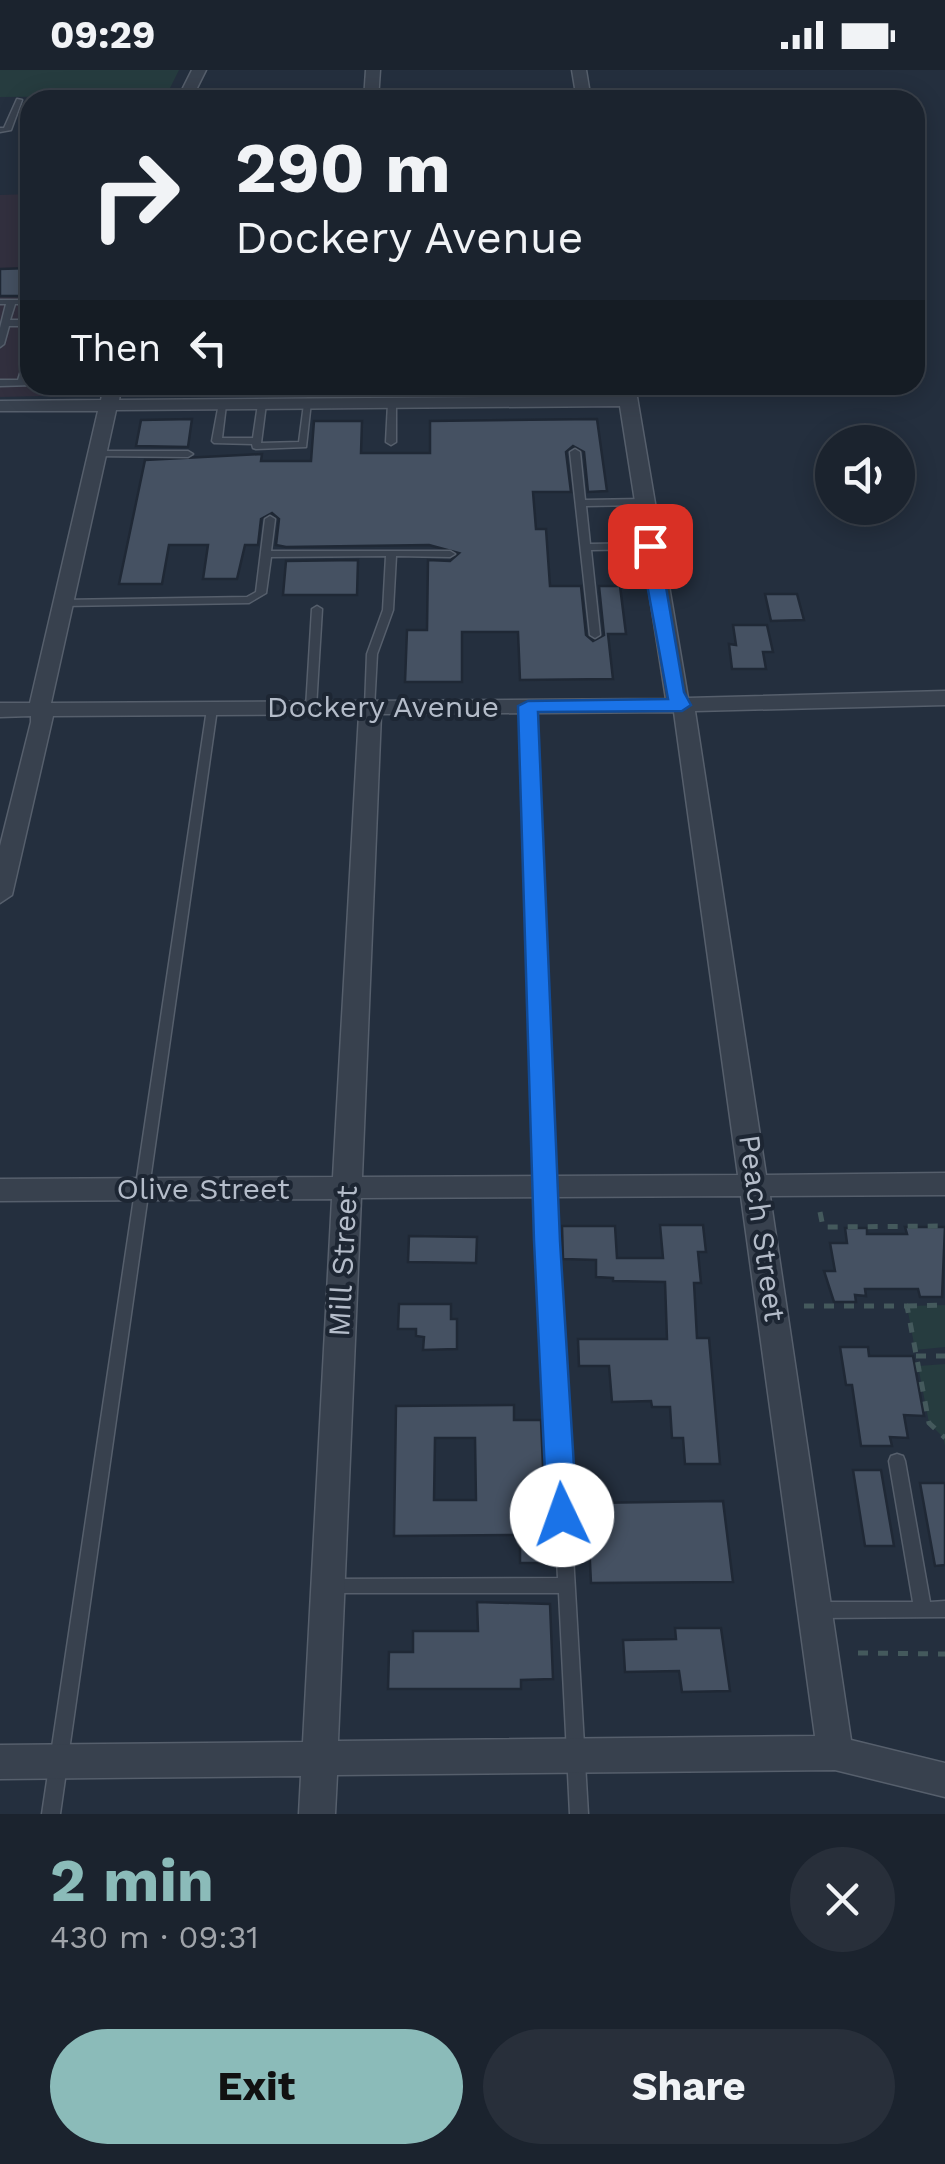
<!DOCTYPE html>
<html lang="en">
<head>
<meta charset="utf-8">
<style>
  :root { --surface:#1b232e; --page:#282f3a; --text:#f1f3f6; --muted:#a0a4aa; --line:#39404a; --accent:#8bbbb9 }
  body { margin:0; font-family:"Work Sans",sans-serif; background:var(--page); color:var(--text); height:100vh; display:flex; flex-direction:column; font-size:38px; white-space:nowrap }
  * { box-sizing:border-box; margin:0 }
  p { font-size:32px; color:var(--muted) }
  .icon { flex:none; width:55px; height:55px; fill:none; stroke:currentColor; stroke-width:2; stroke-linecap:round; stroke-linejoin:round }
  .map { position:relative; height:1744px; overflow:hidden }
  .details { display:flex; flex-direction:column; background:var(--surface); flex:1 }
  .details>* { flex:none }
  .guide { position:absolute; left:20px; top:20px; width:905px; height:305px; border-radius:30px; box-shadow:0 5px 25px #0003,0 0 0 2px var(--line); background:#1b232e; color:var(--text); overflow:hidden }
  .buttons { position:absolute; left:815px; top:355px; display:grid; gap:20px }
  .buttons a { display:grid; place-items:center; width:100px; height:100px; border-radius:50%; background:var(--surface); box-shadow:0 5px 25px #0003,0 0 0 2px var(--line); font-size:50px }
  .pin { position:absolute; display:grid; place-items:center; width:85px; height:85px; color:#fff; margin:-42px; border-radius:20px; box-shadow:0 5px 15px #0006 }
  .me { position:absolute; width:110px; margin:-55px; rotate:357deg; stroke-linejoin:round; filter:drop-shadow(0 0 8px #0008) }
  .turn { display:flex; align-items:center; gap:35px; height:210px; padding:0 50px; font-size:45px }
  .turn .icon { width:130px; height:130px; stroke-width:2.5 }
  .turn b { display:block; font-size:70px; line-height:85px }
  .then { display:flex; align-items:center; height:95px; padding:0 50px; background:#0003; gap:20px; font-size:38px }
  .round { display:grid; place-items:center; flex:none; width:105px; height:105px; border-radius:52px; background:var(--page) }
  .summary { display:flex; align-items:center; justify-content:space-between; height:170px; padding:0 50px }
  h1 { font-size:60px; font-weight:700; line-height:75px; color:var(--accent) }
  .button { display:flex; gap:20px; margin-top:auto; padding:20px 50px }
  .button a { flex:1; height:115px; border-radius:60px; background:var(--accent); color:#111; font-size:40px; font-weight:700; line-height:115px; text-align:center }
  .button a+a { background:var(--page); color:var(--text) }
  .status { display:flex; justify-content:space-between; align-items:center; height:70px; padding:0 50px; background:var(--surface); direction:ltr }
  .status svg { height:28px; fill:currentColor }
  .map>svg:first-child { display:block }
  .medical { fill:#32303f }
  .green { fill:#263c3f }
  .building { fill:#455162; stroke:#1f2835; stroke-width:2.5; fill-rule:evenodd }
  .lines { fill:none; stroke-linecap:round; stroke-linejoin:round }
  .service-casing { stroke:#565f6c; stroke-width:3 }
  .minor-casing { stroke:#565f6c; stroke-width:3 }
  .path { stroke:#44595c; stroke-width:5; stroke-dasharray:10 10; stroke-linecap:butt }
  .service { fill:#38414e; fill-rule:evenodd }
  .minor { fill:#38414e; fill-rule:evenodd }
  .route { fill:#1a73e8; stroke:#114b97; stroke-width:2.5 }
  .labels { text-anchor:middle; stroke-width:8; stroke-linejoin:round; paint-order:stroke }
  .street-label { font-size:30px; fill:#b4bcc9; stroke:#1d2633 }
</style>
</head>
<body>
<div class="status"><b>09:29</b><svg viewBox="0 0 49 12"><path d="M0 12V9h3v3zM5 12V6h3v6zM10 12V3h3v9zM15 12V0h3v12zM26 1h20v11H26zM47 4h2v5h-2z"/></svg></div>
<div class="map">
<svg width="945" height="1744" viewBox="0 0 945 1744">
  <rect width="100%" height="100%" fill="#242f3e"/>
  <polygon class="medical" points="30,124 30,315 93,315 87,325 0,327 0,125"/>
  <g class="green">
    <polygon points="0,0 179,0 166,26 0,27"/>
    <polygon points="945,1235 945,1277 915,1280 907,1236"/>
    <polygon points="945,1294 945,1376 943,1367 929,1353 918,1296"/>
  </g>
  <g class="building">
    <polygon points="30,198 30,226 0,226 0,199"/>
    <polygon points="192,349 188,377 136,376 141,350"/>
    <polygon points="597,349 607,421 588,422 584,382 573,376 566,382 571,422 533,422 536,459 546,459 550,516 581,516 586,565 593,571 604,565 599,516 620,516 626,564 608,564 613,609 520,610 518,562 462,562 462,612 405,612 407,560 427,560 428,490 450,491 459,483 429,475 286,477 276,475 279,449 272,443 261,449 258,475 245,475 237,509 203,509 208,475 169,475 162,514 119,514 145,390 262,384 261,391 311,391 314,351 362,351 361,383 430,383 430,351"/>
    <polygon points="358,490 357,525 283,525 286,491"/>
    <polygon points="765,524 797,524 804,550 771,551"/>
    <polygon points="733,555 767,555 773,582 763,582 766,599 732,599 729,574 736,575"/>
    <polygon points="660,1155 703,1155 706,1182 698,1182 701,1213 694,1213 697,1268 709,1268 720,1394 685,1394 683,1368 672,1368 670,1337 652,1337 651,1331 612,1332 609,1296 579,1296 578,1269 667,1269 665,1212 613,1211 613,1208 596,1207 596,1190 563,1189 562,1156 615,1156 617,1188 663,1188"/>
    <polygon points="905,1157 945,1157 942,1227 920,1227 918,1219 865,1219 866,1226 855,1225 856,1232 834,1232 824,1201 835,1201 830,1173 847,1173 845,1158 867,1158 867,1164 907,1164"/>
    <polygon points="409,1166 477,1167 476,1193 408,1192"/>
    <polygon points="399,1234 451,1234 451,1249 457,1249 457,1279 423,1280 424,1267 416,1266 416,1259 398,1259"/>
    <polygon points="840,1277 868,1277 869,1286 913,1286 924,1346 904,1345 908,1368 890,1367 892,1376 861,1376 852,1315 846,1315"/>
    <path d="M514,1335V1350H541L547,1493H520V1465L394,1466L396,1336ZM435,1368H475L476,1430H434Z"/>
    <polygon points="853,1400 881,1400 894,1476 865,1476"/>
    <polygon points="920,1413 945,1413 945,1495 935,1496"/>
    <polygon points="723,1431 733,1512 591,1513 587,1433"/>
    <polygon points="477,1532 550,1534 553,1609 521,1610 521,1619 388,1619 389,1582 413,1582 413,1561 478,1561"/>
    <polygon points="675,1558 721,1558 730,1621 682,1622 679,1601 625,1602 623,1570 676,1569"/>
  </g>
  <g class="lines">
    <defs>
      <g id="service">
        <polygon points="17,29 22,30 11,60 0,62 0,58 4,58"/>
        <polygon points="0,230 30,230 30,234 15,234 10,250 30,250 30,256 9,256 4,274 0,277 0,258 6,234 0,234"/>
        <polygon points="30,282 30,300 27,310 30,310 30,315 33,315 0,316 0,310 18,310 26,285"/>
        <polygon points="392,330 396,333 396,372 391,375 386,372 388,333"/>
        <polygon points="262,331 266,334 261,373 299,372 304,334 311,332 306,377 256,379 253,378 252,374 214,373 212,371 219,333 226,335 222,368 253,368 258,334"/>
        <polygon points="575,379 580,382 585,430 642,429 647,432 642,435 586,436 590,474 649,473 654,476 649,479 591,480 600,565 595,568 590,565 570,382"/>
        <polygon points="98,381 188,381 193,384 188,387 95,386 93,384"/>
        <polygon points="270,446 275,449 271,481 450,481 455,484 450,487 396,486 393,540 377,584 374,639 370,640 365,637 367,584 383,540 386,486 271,487 266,523 249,533 62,536 57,533 62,530 247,527 256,522 265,449"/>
        <polygon points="317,536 322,539 316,638 311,641 306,638 312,539"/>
        <polygon points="528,633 533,636 553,1140 588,1744 570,1744 559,1523 330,1523 324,1521 322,1516 324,1511 330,1509 558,1508 539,1140 523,636"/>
        <polygon points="212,636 217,639 60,1744 42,1744 207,639"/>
        <polygon points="897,1384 903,1386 905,1391 930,1532 945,1531 945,1547 818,1548 812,1545 810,1540 812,1535 818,1532 913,1532 889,1391 891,1386"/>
      </g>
      <g id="minor">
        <polygon points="192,0 206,0 191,30 177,30"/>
        <polygon points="366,0 380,0 378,30 364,30"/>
        <polygon points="572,0 586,0 591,30 577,30"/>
        <path d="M104,315H122L119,330L619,326L617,315H635L688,628L945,621V635L695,641L766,1105L945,1103V1125L770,1126L851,1670L945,1693V1727L835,1700L337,1705L335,1744H299L301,1706L0,1709V1675L303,1672L332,1129L0,1131V1109L333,1107L359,644L53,646L12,825L0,833V776L31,652V646L0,647V633H30L98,341H0V331L101,330ZM620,336L666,629L51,633L116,340ZM674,642L738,1105L362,1107L381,644ZM741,1126L815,1666L338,1671L361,1128Z"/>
      </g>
    </defs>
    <use href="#service" class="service-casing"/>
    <use href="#minor" class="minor-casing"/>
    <g class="path">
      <polyline points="820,1142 823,1157 945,1156"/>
      <polyline points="804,1236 907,1236 929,1353 945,1368"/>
      <polyline points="907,1236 945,1235"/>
      <polyline points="916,1286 945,1286"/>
      <polyline points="858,1583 945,1584"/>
    </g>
    <use href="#service" class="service"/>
    <use href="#minor" class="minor"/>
  </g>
  <polygon class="route" points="650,471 659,476 684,622 691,635 682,641 538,642 560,1171 577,1445 573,1454 562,1458 552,1454 547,1445 534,1171 518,636 528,631 668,629 640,476"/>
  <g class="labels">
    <g class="street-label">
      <text x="383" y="647">Dockery Avenue</text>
      <text x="203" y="1129">Olive Street</text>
      <text transform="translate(762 1158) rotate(82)" y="10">Peach Street</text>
      <text transform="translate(343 1191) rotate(-87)" y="10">Mill Street</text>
    </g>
  </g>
</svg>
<div class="buttons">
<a><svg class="icon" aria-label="sound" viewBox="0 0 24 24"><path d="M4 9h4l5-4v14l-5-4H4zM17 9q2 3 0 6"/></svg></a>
</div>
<div class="pin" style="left:650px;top:476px;background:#d93025"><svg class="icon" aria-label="arrive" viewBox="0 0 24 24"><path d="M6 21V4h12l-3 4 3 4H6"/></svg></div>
<svg class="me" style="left:562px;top:1445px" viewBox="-20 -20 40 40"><circle r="19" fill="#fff"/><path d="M0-13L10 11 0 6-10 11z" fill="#1a73e8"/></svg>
<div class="guide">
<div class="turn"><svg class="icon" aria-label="right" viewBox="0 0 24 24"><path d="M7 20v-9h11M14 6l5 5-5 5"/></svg><div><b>290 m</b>Dockery Avenue</div></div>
<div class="then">Then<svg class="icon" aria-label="left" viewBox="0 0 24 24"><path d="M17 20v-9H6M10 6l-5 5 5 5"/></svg></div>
</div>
</div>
<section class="details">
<div class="summary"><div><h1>2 min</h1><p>430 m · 09:31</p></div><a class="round"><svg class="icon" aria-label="close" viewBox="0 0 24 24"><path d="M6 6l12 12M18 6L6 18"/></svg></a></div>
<div class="button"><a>Exit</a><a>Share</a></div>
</section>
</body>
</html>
